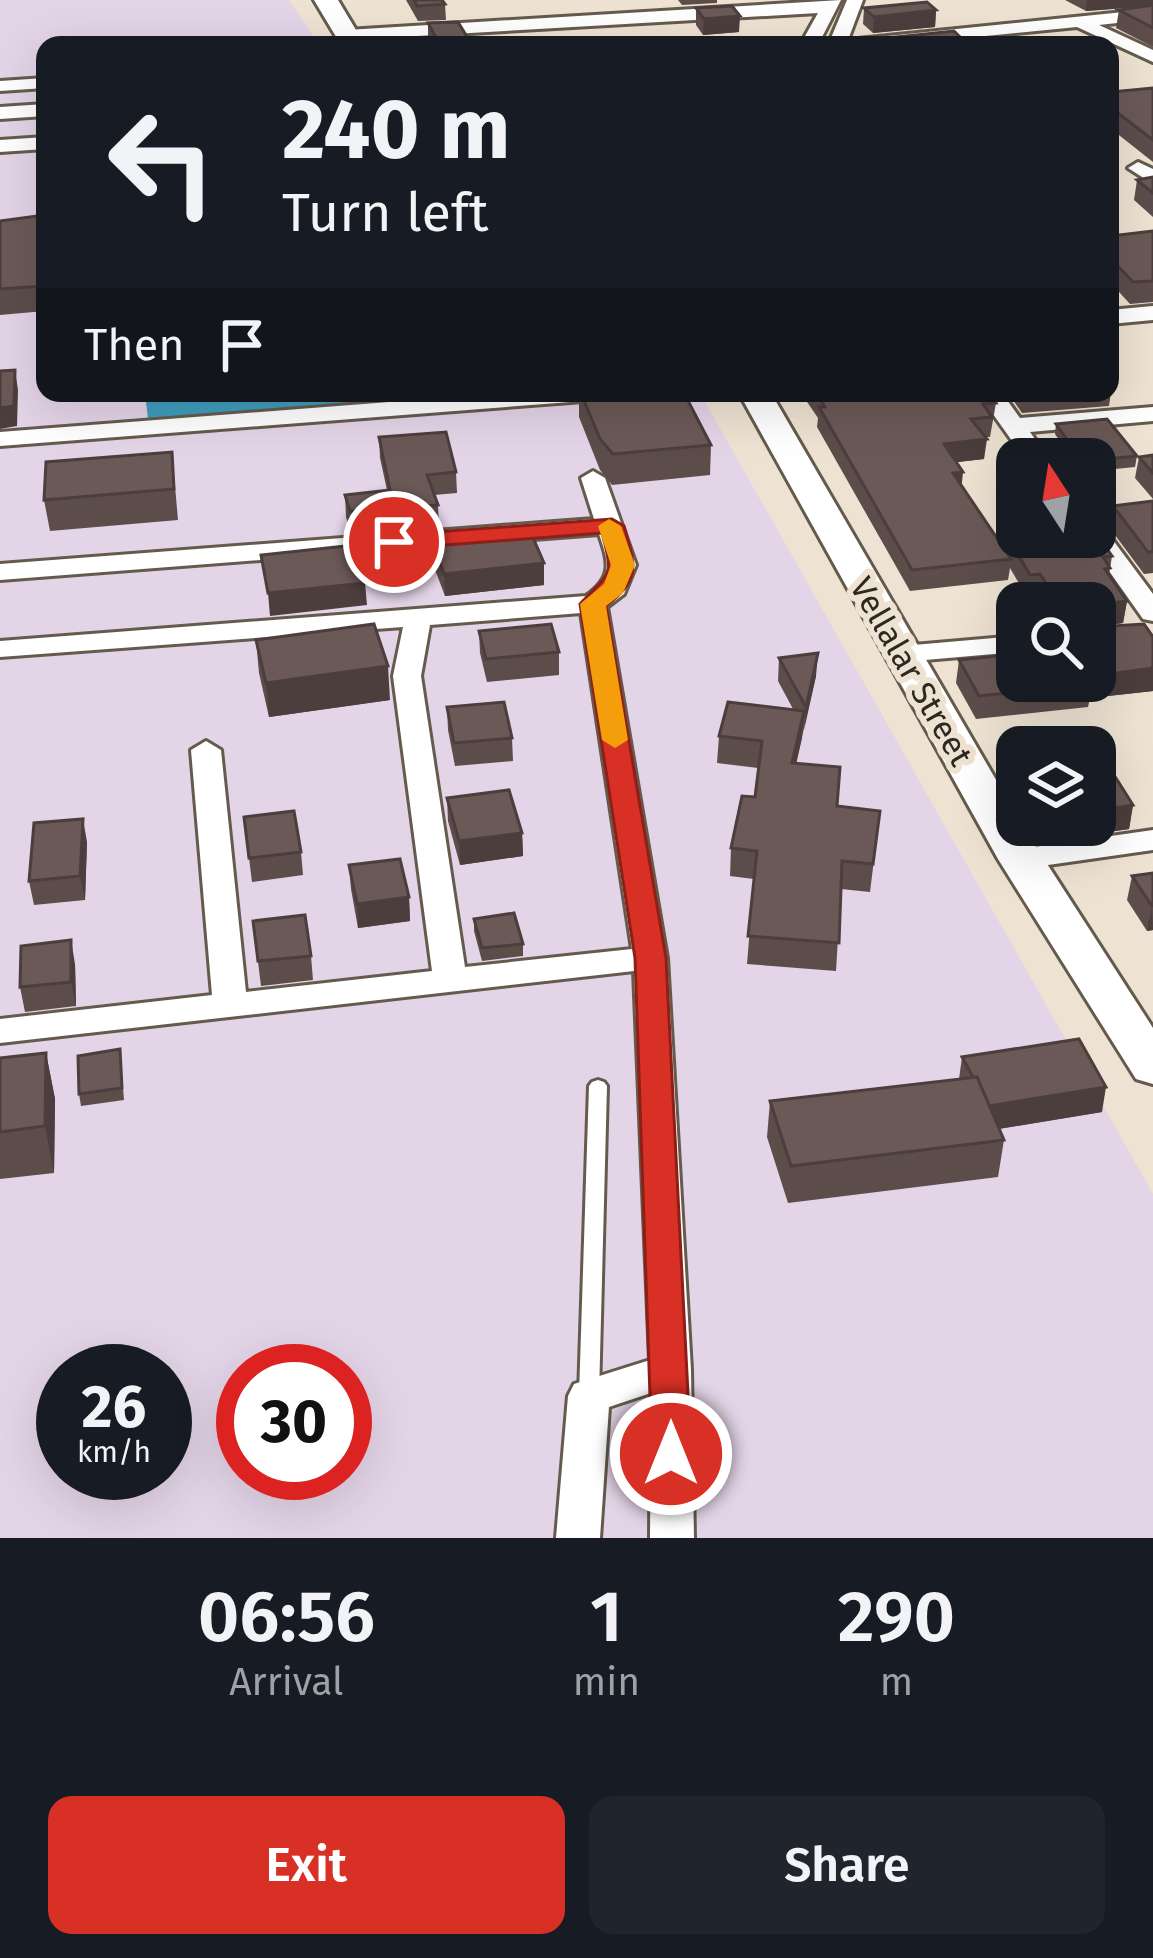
<!DOCTYPE html>
<html lang="en">
<head>
<meta charset="utf-8">
<style>
  :root { --surface:#171b24; --page:#20242c; --text:#f1f3f6; --muted:#9ea1a6; --accent:#d93025 }
  body { margin:0; font-family:"Fira Sans",sans-serif; background:var(--page); color:var(--text); height:100vh; display:flex; flex-direction:column; font-size:45px; white-space:nowrap }
  * { box-sizing:border-box; margin:0 }
  p { font-size:39px; color:var(--muted) }
  .icon { flex:none; width:66px; height:66px; fill:none; stroke:currentColor; stroke-width:2; stroke-linecap:round; stroke-linejoin:round }
  .map { position:relative; height:1538px; overflow:hidden }
  .side { display:flex; flex-direction:column; background:var(--surface); flex:1 }
  .side>* { flex:none }
  .banner { position:absolute; left:36px; top:36px; width:1083px; height:366px; border-radius:24px; box-shadow:0 12px 48px #0002; background:#171b24; color:var(--text); overflow:hidden }
  .needle { width:78px; rotate:348deg }
  .buttons { position:absolute; left:996px; top:438px; display:grid; gap:24px }
  .buttons a { display:grid; place-items:center; width:120px; height:120px; border-radius:24px; background:var(--surface); box-shadow:0 12px 48px #0002; font-size:60px }
  .speed { position:absolute; left:36px; top:1344px; display:flex; gap:24px; font-size:60px; font-weight:700; text-align:center }
  .speed>* { display:grid; place-content:center; width:156px; height:156px; border-radius:50%; background:var(--surface); box-shadow:0 12px 48px #0002; line-height:1 }
  .speed small { font-size:30px; font-weight:400 }
  .speed .limit { border:18px solid #d22; background:#fff; color:#111 }
  .pin { position:absolute; display:grid; place-items:center; width:102px; height:102px; color:#fff; margin:-51px; border:6px solid #fff; border-radius:50%; box-shadow:0 3px 12px #0007 }
  .me { position:absolute; width:132px; margin:-66px; rotate:0deg; stroke-linejoin:round; filter:drop-shadow(0 0 9px #0008) }
  .turn { display:flex; align-items:center; gap:42px; height:252px; padding:0 48px; font-size:54px }
  .turn .icon { width:156px; height:156px; stroke-width:2.5 }
  .turn b { display:block; font-size:84px; line-height:102px }
  .then { display:flex; align-items:center; height:114px; padding:0 48px; background:#0003; gap:24px; font-size:45px }
  .eta { display:flex; justify-content:space-evenly; align-items:center; height:204px; text-align:center }
  .eta b { font-size:72px; font-weight:600; line-height:84px }
  .action { display:flex; gap:24px; margin-top:auto; padding:24px 48px }
  .action a { flex:1; height:138px; border-radius:24px; background:var(--accent); color:#fff; font-size:48px; font-weight:600; line-height:138px; text-align:center }
  .action a+a { background:var(--page); color:var(--text) }
  .map>svg:first-child { display:block }
  .industrial { fill:#e3d4e7; fill-rule:evenodd }
  .water { fill:#3f9cbb }
  .lines { fill:none; stroke-linecap:round; stroke-linejoin:round }
  .lane-casing { stroke:#655b4d; stroke-width:6 }
  .street-casing { stroke:#655b4d; stroke-width:6 }
  .secondary-casing { stroke:#655b4d; stroke-width:6 }
  .lane { fill:#fff; fill-rule:evenodd }
  .street { fill:#fff; fill-rule:evenodd }
  .secondary { fill:#fff; fill-rule:evenodd }
  .wall { fill:#5c4d4b }
  .shaded-wall { fill:#4b3e3d }
  .building { fill:#6b5957; stroke:#4b3e3d; stroke-width:3 }
  .route { fill:#d93025; stroke:#8d1f18; stroke-width:3 }
  .slow { fill:#f59e0b }
  .labels { text-anchor:middle; stroke-width:12; stroke-linejoin:round; paint-order:stroke }
  .street-label { font-size:33px; fill:#2d2822; stroke:#eee2d2 }
</style>
</head>
<body>
<div class="map">
<svg width="1153" height="1538" viewBox="0 0 1153 1538">
  <rect width="100%" height="100%" fill="#eee2d2"/>
  <path class="industrial" d="M0,0H289L320,45H45V393H700L1153,1194V1538H0ZM63,1371H165V1473H63ZM243,1371H345V1473H243Z"/>
  <polygon class="water" points="145,393 566,393 148,419"/>
  <g class="lines">
    <defs>
      <polygon id="lane" points="598,1080 604,1082 607,1086 599,1395 596,1401 589,1403 582,1401 579,1395 589,1086 592,1082"/>
      <g id="street">
        <polygon points="841,0 818,45 800,45 818,13 347,40 338,35 347,30"/>
        <polygon points="847,0 863,0 848,40 1153,9 1153,19 1099,25 1153,50 1153,62 1077,27 896,45 828,45"/>
        <polygon points="45,78 45,88 0,91 0,81"/>
        <polygon points="45,104 45,116 0,119 0,107"/>
        <polygon points="45,137 45,149 0,152 0,140"/>
        <polygon points="1138,162 1153,169 1153,184 1128,168"/>
        <polygon points="1153,306 1153,320 1110,324 1110,310"/>
        <polygon points="505,393 609,393 597,400 0,446 0,432"/>
        <polygon points="978,393 1002,393 1020,418 1153,407 1153,421 1030,432 1049,459 1025,459"/>
        <path d="M593,471L605,478L636,565L624,594L607,607L667,958L691,1370L694,1538H650L651,1393L609,1407L600,1538H556L568,1396L574,1384L650,1360L634,971L0,1043V1019L212,995L191,750L206,741L221,750L246,992L432,971L393,676L403,627L0,657V641L586,596C613,577 609,563 599,534L0,580V564L594,519L581,478ZM581,613L632,949L465,967L421,676L430,625Z"/>
        <polygon points="1095,525 1104,528 1153,594 1153,621 1143,619 1085,537 1095,537"/>
        <polygon points="1017,636 1017,652 902,662 888,654 902,646"/>
        <polygon points="1153,830 1153,850 1020,869 1004,859 1020,849"/>
      </g>
      <g id="secondary">
        <polygon points="314,0 338,0 365,45 341,45"/>
        <polygon points="739,393 771,393 1017,816 1017,825 1022,825 1153,1028 1153,1084 1136,1079 998,859"/>
      </g>
    </defs>
    <use href="#lane" class="lane-casing"/>
    <use href="#street" class="street-casing"/>
    <use href="#secondary" class="secondary-casing"/>
    <use href="#lane" class="lane"/>
    <use href="#street" class="street"/>
    <use href="#secondary" class="secondary"/>
  </g>
  <g class="wall">
    <polygon points="406,0 442,0 445,4 446,20 418,21"/>
    <polygon points="678,0 717,0 717,3 682,5"/>
    <polygon points="1065,0 1153,0 1153,47 1116,28 1119,10 1138,7 1086,11"/>
    <polygon points="696,8 739,32 703,35 696,25"/>
    <polygon points="864,8 936,10 935,27 873,33 863,24"/>
    <polygon points="428,23 472,45 431,45 428,40"/>
    <polygon points="1153,88 1153,162 1110,128 1110,92"/>
    <polygon points="1153,177 1153,217 1134,200 1137,180"/>
    <polygon points="45,215 45,311 0,315 0,221"/>
    <polygon points="1153,231 1153,302 1130,304 1110,282 1110,236"/>
    <polygon points="1110,383 1112,386 1109,406 1022,413 1009,394 1110,393"/>
    <polygon points="579,393 684,393 711,445 710,475 612,485 600,470 579,417"/>
    <polygon points="801,393 989,393 996,403 990,437 985,437 984,459 956,462 962,485 1003,548 1005,533 1112,556 1109,575 1127,601 1123,623 1096,627 1153,637 1153,691 1090,698 1088,707 976,719 956,683 959,660 1095,681 1095,603 1041,603 1037,596 1027,597 1010,568 1008,580 910,591 817,427 818,418"/>
    <polygon points="1056,424 1137,456 1135,467 1095,471 1095,459 1072,459 1055,434"/>
    <polygon points="379,437 456,472 457,493 434,495 438,505 439,526 351,533 346,517 345,495 387,490 380,458"/>
    <polygon points="172,452 178,520 50,531 44,500"/>
    <polygon points="1153,455 1153,499 1135,478 1139,457"/>
    <polygon points="1153,501 1153,573 1144,574 1109,527 1113,506"/>
    <polygon points="433,545 544,585 445,596 434,567"/>
    <polygon points="479,631 559,652 559,675 487,682 480,653"/>
    <polygon points="256,640 390,700 269,717 259,673"/>
    <polygon points="779,658 816,676 796,763 837,806 880,811 870,892 841,889 836,971 747,964 754,879 730,876 731,848 755,797 758,768 717,763 719,736 793,709 778,681"/>
    <polygon points="447,707 512,738 513,761 455,766 448,730"/>
    <polygon points="447,798 522,833 523,856 460,865 448,821"/>
    <polygon points="1133,805 1129,829 1075,837 1068,825 1095,825"/>
    <polygon points="244,817 301,852 303,875 252,882"/>
    <polygon points="87,842 85,900 34,905 29,881"/>
    <polygon points="349,865 409,897 410,921 358,928 351,889"/>
    <polygon points="1153,873 1153,930 1147,931 1127,900 1132,876"/>
    <polygon points="474,919 523,944 523,956 482,961 474,931"/>
    <polygon points="253,921 311,956 313,980 261,986"/>
    <polygon points="75,964 76,1006 25,1012 20,987"/>
    <polygon points="120,1049 124,1100 81,1106 79,1094"/>
    <polygon points="46,1053 55,1099 54,1173 0,1179 0,1058"/>
    <polygon points="962,1057 1102,1112 999,1129 1004,1140 998,1177 788,1203 767,1137 770,1101 959,1079"/>
  </g>
  <g class="shaded-wall">
    <polygon points="1087,0 1153,0 1153,6 1086,11"/>
    <polygon points="936,10 935,27 873,33 874,17"/>
    <polygon points="740,16 739,32 703,35 704,19"/>
    <polygon points="15,370 18,390 17,426 0,429 0,408"/>
    <polygon points="987,439 984,459 942,464 944,444"/>
    <polygon points="963,472 961,492 953,473"/>
    <polygon points="544,563 544,585 445,596 444,574"/>
    <polygon points="365,583 367,605 270,616 268,593"/>
    <polygon points="1127,601 1123,623 1095,627 1095,605"/>
    <polygon points="818,653 816,676 804,730 806,707"/>
    <polygon points="388,666 390,700 269,717 266,683"/>
    <polygon points="1153,668 1153,691 1090,698 1092,684 1086,681 1095,681 1095,676"/>
    <polygon points="804,711 802,738 790,791 792,763"/>
    <polygon points="1133,805 1129,829 1075,837 1077,825 1095,825 1095,811"/>
    <polygon points="83,819 87,842 85,900 80,876"/>
    <polygon points="522,833 523,856 460,865 459,841"/>
    <polygon points="409,897 410,921 358,928 357,904"/>
    <polygon points="1152,906 1153,930 1147,931"/>
    <polygon points="71,940 75,964 76,1006 71,982"/>
    <polygon points="46,1053 55,1099 54,1173 45,1126"/>
    <polygon points="1106,1087 1102,1112 985,1131 989,1106"/>
  </g>
  <g class="building">
    <polygon points="414,0 442,0 445,4 417,6"/>
    <polygon points="927,2 936,10 874,17 864,8"/>
    <polygon points="1153,5 1153,28 1119,10"/>
    <polygon points="732,6 740,16 704,19 696,8"/>
    <polygon points="458,22 472,45 440,45 428,23"/>
    <polygon points="954,31 968,45 862,45 858,41"/>
    <polygon points="1153,88 1153,140 1110,107 1110,92"/>
    <polygon points="1153,177 1153,193 1137,180"/>
    <polygon points="45,215 45,286 0,289 0,221"/>
    <polygon points="1153,231 1153,281 1133,282 1110,258 1110,236"/>
    <polygon points="15,370 14,406 0,408 0,371"/>
    <polygon points="581,393 684,393 711,445 613,454 600,439"/>
    <polygon points="816,393 989,393 996,403 983,404 992,417 971,419 987,439 944,444 963,472 953,473 1011,559 912,570 819,407 825,407"/>
    <polygon points="1107,419 1137,456 1095,460 1081,459 1056,424"/>
    <polygon points="446,432 456,472 427,475 438,505 350,511 345,495 390,490 379,437"/>
    <polygon points="172,452 174,489 44,500 46,462"/>
    <polygon points="1153,455 1153,473 1139,457"/>
    <polygon points="1153,501 1153,552 1148,552 1113,506"/>
    <polygon points="1017,531 1017,537 1095,537 1095,532 1112,556 1103,557 1110,568 1105,569 1127,601 1095,605 1096,627 1144,624 1153,637 1153,668 1095,676 1095,603 1059,603 1040,574 1030,575 1005,533"/>
    <polygon points="531,533 544,563 444,574 433,545"/>
    <polygon points="356,545 365,583 268,593 261,555"/>
    <polygon points="374,624 388,666 266,683 256,640"/>
    <polygon points="551,624 559,652 486,659 479,631"/>
    <polygon points="818,653 806,707 779,658"/>
    <polygon points="1017,654 1017,681 1090,681 1092,684 979,696 959,660"/>
    <polygon points="504,702 512,738 454,743 447,707"/>
    <polygon points="728,702 804,711 792,763 840,767 837,806 880,811 873,864 842,861 839,943 748,936 757,851 731,848 742,796 755,797 762,741 719,736"/>
    <polygon points="1109,767 1133,805 1095,811 1095,768"/>
    <polygon points="509,790 522,833 459,841 447,798"/>
    <polygon points="294,811 301,852 249,858 244,817"/>
    <polygon points="83,819 80,876 29,881 34,823"/>
    <polygon points="400,859 409,897 357,904 349,865"/>
    <polygon points="1153,873 1153,906 1152,906 1132,876"/>
    <polygon points="514,913 523,944 482,948 474,919"/>
    <polygon points="305,915 311,956 258,961 253,921"/>
    <polygon points="71,940 71,982 20,987 21,946"/>
    <polygon points="1079,1039 1106,1087 989,1106 977,1077 973,1077 962,1057"/>
    <polygon points="120,1049 122,1088 79,1094 78,1056"/>
    <polygon points="46,1053 45,1126 0,1132 0,1058"/>
    <polygon points="977,1077 1004,1140 791,1166 770,1101"/>
  </g>
  <path class="route" d="M612,519L624,526C635,565 642,579 606,606L666,958L691,1454L685,1466L671,1470L658,1466L652,1454L635,958L580,604C609,573 615,578 602,533L394,549L383,542L394,535Z"/>
  <polygon class="slow" points="609,519 621,526 635,565 623,593 606,606 628,740 615,748 602,740 580,604 604,584 611,565 598,526"/>
  <g class="labels">
    <g class="street-label">
      <text transform="translate(912 671) rotate(60)" y="12">Vellalar Street</text>
    </g>
  </g>
</svg>
<div class="buttons">
<a><svg class="needle" viewBox="-14 -14 28 28"><path d="M0-13l5 13h-10z" fill="#e53935"/><path d="M0 13l5-13h-10z" fill="#9ea1a6"/></svg></a>
<a><svg class="icon" aria-label="search" viewBox="0 0 24 24"><circle cx="10" cy="10" r="6"/><path d="M15 15l6 6"/></svg></a>
<a><svg class="icon" aria-label="layers" viewBox="0 0 24 24"><path d="M12 4l9 5-9 5-9-5zM3 14l9 5 9-5"/></svg></a>
</div>
<div class="speed"><div>26<small>km/h</small></div><div class="limit">30</div></div>
<div class="pin" style="left:394px;top:542px;background:#d93025"><svg class="icon" aria-label="arrive" viewBox="0 0 24 24"><path d="M6 21V4h12l-3 4 3 4H6"/></svg></div>
<svg class="me" style="left:671px;top:1454px" viewBox="-20 -20 40 40"><circle r="17" fill="#d93025" stroke="#fff" stroke-width="3"/><path d="M0-11L8 9 0 5-8 9z" fill="#fff"/></svg>
<div class="banner">
<div class="turn"><svg class="icon" aria-label="left" viewBox="0 0 24 24"><path d="M17 20v-9H6M10 6l-5 5 5 5"/></svg><div><b>240 m</b>Turn left</div></div>
<div class="then">Then<svg class="icon" aria-label="arrive" viewBox="0 0 24 24"><path d="M6 21V4h12l-3 4 3 4H6"/></svg></div>
</div>
</div>
<section class="side">
<div class="eta">
<div><b>06:56</b><p>Arrival</p></div>
<div><b>1</b><p>min</p></div>
<div><b>290</b><p>m</p></div>
</div>
<div class="action"><a>Exit</a><a>Share</a></div>
</section>
</body>
</html>
